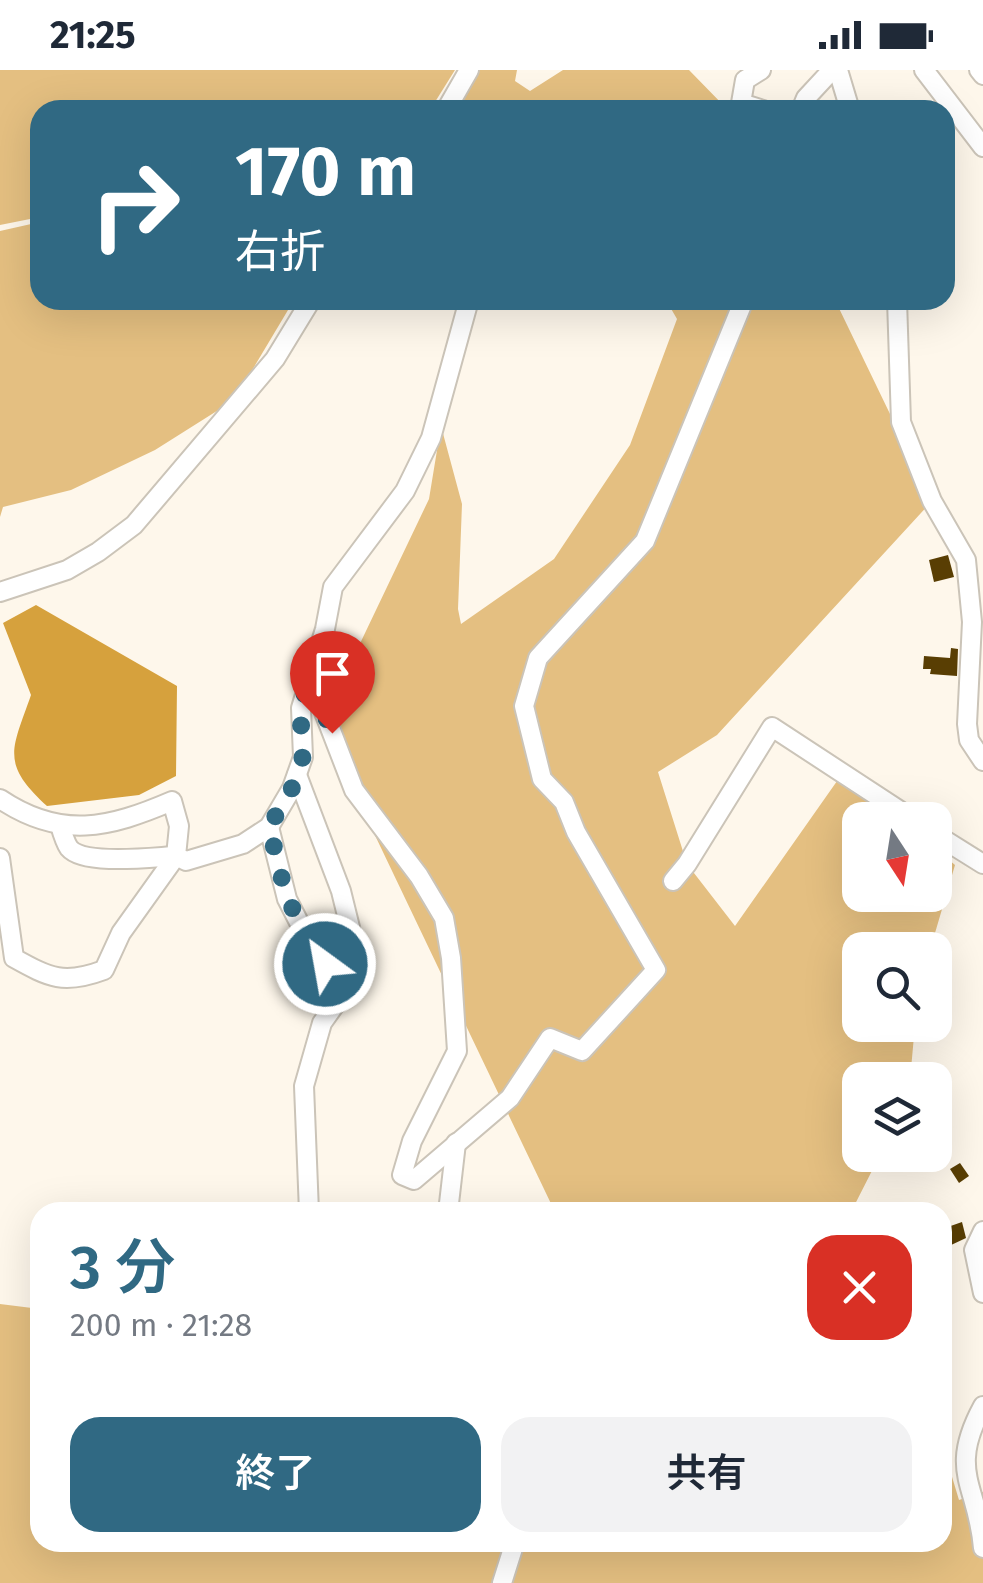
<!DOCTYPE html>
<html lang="ja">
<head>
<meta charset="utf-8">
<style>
  :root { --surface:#fff; --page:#f2f2f3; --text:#1f2937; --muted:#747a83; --accent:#306983 }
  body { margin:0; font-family:"Fira Sans","Noto Sans JP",sans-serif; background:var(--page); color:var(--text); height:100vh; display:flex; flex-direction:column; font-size:38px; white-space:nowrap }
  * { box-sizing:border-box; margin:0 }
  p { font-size:32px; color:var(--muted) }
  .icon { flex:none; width:55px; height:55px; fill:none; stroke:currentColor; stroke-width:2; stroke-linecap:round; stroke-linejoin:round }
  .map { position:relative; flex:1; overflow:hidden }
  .panel { position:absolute; left:30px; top:1132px; width:922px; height:350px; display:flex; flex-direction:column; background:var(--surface); border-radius:30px; box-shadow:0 10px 40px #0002 }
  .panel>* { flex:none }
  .guide { position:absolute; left:30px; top:30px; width:925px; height:210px; border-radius:30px; box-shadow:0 10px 40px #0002; background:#306983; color:#fff; overflow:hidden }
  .needle { width:65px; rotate:168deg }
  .controls { position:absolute; left:842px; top:732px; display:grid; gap:20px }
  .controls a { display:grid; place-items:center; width:110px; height:110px; border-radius:20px; background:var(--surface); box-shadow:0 10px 40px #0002; font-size:50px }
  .pin { position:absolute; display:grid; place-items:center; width:85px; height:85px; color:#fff; margin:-102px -42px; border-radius:50% 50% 50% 0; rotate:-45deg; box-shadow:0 0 10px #0007 }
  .pin .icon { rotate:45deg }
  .me { position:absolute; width:110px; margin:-55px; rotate:328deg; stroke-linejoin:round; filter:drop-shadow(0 0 8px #0008) }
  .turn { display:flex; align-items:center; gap:35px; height:210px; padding:0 40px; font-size:45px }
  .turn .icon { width:130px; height:130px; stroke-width:2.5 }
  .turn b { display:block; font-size:70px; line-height:85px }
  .round { display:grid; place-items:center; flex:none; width:105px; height:105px; border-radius:30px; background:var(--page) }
  .summary { display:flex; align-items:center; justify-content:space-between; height:170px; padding:0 40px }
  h1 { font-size:60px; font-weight:600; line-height:75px; color:var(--accent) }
  .primary-button { display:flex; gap:20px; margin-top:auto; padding:20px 40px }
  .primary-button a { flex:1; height:115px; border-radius:30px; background:var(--accent); color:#fff; font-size:40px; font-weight:600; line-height:115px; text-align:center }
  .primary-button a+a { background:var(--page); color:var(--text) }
  .status { display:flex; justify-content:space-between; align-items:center; height:70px; padding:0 50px; background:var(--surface); direction:ltr }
  .status svg { height:28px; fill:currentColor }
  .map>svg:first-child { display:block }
  .green { fill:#e4bf81 }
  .water { fill:#d6a13d }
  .building { fill:#593e03 }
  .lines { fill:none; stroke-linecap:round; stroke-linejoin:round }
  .minor-casing { stroke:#cbc4b8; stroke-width:22 }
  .minor { stroke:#fff; stroke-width:18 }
  .route { stroke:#306983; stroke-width:18; stroke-dasharray:0 32.4 }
</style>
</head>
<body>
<div class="status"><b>21:25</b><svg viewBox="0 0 49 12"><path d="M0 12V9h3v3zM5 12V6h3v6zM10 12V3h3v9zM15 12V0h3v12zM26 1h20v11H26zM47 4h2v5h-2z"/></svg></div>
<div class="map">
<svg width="983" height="1513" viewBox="0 0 983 1513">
  <rect width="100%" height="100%" fill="#fef7eb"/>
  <g class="green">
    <polygon points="0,0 455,0 430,40 40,40 40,147 0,155"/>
    <polygon points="479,0 517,0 515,11 530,21 563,0 689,0 728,40 455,40"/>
    <polygon points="40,152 40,230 294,230 251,302 220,339 155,380 71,420 3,437 0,447 0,161"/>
    <polygon points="666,230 835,230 932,431 717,665 658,702 687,794 735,856 842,704 899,750 860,750 860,825 935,825 935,778 955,795 930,880 860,880 860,955 915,955 910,1010 860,1010 860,1085 880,1085 851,1142 555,1142 350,713 337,639 355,584 429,429 441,356 462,434 458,539 461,554 554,489 630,375 677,249"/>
    <polygon points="0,1234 40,1239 40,1472 942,1472 943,1377 959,1430 983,1422 983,1513 0,1513"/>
  </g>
  <path class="water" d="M36,535L177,616L176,706L139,725L47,736C0,693 12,680 31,625L3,553Z"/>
  <g class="building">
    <polygon points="948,485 954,507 934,512 929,490"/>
    <polygon points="951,578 958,579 957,606 930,604 931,599 923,599 924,586 950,588"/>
    <polygon points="960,1093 969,1106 959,1113 950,1099"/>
    <polygon points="962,1152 966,1168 949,1176 942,1159"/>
  </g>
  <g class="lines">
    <defs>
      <g id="minor">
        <polyline points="761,0 745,10 741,33 763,40"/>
        <polyline points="838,0 850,40"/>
        <polyline points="924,0 983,77"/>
        <polyline points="979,0 983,5"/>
        <polyline points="446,40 469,0"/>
        <polyline points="801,40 806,28 832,0"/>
        <polyline points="897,230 901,352 932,431 966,490 972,552 967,654 969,670 983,691"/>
        <polyline points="0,522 67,500 98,482 134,455 275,289 311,230"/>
        <polyline points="310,606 354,720 419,806 444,848 451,888 457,981 412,1071 402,1105 414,1110 510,1028 550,968 582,981 656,900 576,762 564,732 542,709 524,636 538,588 645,471 744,230"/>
        <polyline points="297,705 341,821 357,886 344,922 322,953 304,1016 309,1142"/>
        <path d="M0,729C61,770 109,758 172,731L179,756L176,786L186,791L243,774L269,757L292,718L303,687L301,638L325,559L333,517L405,421L431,368L469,230"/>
        <path d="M60,755C62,762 65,772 69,778C84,796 154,787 176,786"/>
        <polyline points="269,757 287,829 306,866 344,922"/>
        <polyline points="935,764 983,794"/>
        <path d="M0,788L14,888C50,908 64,915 104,900L121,863L176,786"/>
        <polyline points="673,811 687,794 772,657 914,750"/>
        <polyline points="448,1142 456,1073"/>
        <polyline points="983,1161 974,1180 983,1223"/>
        <path d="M983,1336C947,1402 978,1415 983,1478"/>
        <polyline points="502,1513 515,1472"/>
      </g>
    </defs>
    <use href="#minor" class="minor-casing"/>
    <use href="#minor" class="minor"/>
  </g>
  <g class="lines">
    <polyline class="route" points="325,894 287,829 269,757 292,718 303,686 300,638 310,606 332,663"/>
  </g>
</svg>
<div class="controls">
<a><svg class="needle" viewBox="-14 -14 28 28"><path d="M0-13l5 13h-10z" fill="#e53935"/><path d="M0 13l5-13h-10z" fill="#747a83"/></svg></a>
<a><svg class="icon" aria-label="search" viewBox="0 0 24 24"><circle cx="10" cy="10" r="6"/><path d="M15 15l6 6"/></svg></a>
<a><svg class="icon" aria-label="layers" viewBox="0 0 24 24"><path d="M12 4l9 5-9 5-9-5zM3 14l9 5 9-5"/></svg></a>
</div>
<div class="pin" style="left:332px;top:663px;background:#d93025"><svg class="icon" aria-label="arrive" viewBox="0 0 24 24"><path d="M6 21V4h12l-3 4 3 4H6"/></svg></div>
<svg class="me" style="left:325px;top:894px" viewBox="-20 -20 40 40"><circle r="17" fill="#306983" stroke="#fff" stroke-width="3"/><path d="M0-11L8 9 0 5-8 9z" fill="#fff"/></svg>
<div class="guide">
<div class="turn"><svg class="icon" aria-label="right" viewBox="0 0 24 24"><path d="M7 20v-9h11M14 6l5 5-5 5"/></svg><div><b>170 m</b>右折</div></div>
</div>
<section class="panel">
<div class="summary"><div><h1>3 分</h1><p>200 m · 21:28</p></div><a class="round" style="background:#d93025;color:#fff"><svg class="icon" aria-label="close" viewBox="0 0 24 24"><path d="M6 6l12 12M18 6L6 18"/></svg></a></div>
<div class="primary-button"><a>終了</a><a>共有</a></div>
</section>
</div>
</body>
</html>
